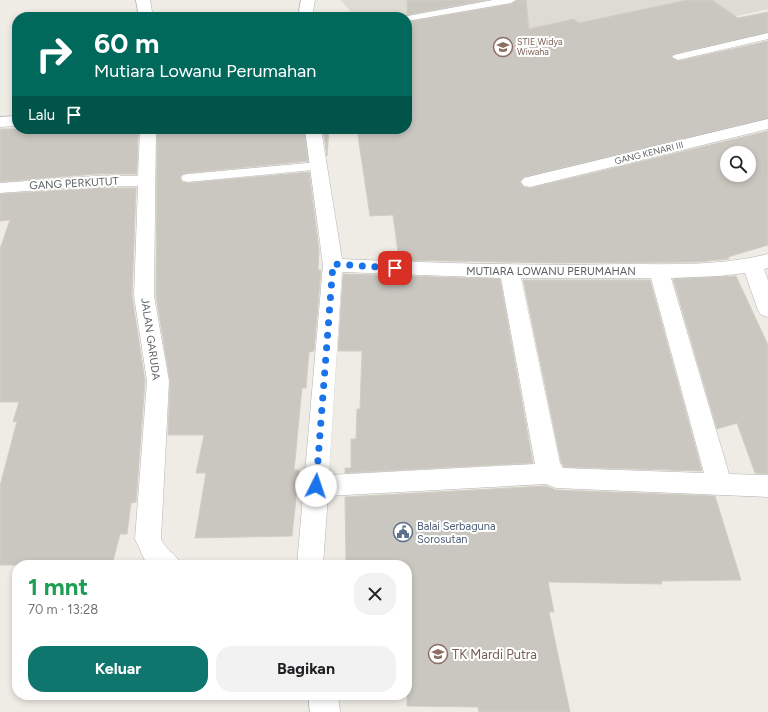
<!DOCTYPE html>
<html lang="id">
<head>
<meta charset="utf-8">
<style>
  :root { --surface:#fff; --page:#f2f2f2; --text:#202124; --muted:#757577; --accent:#0f766e }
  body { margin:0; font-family:Figtree,sans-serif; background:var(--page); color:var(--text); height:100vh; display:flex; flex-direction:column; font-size:15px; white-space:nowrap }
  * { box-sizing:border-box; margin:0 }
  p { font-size:13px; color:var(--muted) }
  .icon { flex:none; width:22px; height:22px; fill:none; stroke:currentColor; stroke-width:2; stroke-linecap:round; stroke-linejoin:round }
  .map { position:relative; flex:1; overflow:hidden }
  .sheet { position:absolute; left:12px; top:560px; width:400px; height:140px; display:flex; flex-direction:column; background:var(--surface); border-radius:16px; box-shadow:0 2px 6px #0003 }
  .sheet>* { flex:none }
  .top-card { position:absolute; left:12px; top:12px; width:400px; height:122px; border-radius:16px; box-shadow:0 2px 6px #0003; background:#00695c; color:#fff; overflow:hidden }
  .buttons { position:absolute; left:720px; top:146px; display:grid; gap:8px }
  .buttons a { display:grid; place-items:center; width:36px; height:36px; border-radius:50%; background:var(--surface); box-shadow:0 2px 6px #0003; font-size:20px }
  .pin { position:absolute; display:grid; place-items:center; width:34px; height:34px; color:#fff; margin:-17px; border-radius:8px; box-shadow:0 2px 6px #0006 }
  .me { position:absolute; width:44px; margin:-22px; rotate:4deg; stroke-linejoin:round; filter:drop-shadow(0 0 3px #0008) }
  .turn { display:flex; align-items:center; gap:14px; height:84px; padding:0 16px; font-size:18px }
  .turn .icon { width:52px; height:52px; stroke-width:2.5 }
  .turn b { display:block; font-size:28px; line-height:34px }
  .then { display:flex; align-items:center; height:38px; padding:0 16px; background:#0003; gap:8px; font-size:15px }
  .round { display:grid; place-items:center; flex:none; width:42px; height:42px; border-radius:16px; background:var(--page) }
  .head { display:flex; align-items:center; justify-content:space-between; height:68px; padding:0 16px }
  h1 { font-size:24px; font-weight:700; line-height:30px; color:#1e9e55 }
  .button { display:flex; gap:8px; margin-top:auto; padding:8px 16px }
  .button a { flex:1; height:46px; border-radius:16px; background:var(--accent); color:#fff; font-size:16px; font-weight:700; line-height:46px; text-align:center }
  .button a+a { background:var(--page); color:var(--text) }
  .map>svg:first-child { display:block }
  .education { fill:#dedbd2 }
  .building { fill:#cac7c1; stroke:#d3cec3; fill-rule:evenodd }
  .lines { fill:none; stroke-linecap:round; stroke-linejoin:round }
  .lane-casing { stroke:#b2b5b9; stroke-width:1 }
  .street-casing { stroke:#b2b5b9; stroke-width:1 }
  .lane { fill:#fff; fill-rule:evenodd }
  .street { fill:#fff; fill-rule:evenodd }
  .route { stroke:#1a73e8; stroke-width:7; stroke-dasharray:0 12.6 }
  .labels { text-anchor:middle; stroke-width:4; stroke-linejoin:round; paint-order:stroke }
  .far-education-label { font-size:9px; fill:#785e54; stroke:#fff; text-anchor:start }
  .far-street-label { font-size:9px; fill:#5c6064; stroke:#fff }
  .street-label { font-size:11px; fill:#5c6064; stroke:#fff }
  .service-label { font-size:11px; fill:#4e5e75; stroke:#fff; text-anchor:start }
  .near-education-label { font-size:13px; fill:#785e54; stroke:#fff; text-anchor:start }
</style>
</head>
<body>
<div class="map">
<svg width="768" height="712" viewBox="0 0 768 712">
  <rect width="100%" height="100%" fill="#eeece4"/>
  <polygon class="education" points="341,0 768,0 768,9 416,88 407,77 407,17 355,17"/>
  <g class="building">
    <polygon points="407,0 485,0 407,15"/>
    <path d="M517,0H526L529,29L574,19L579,23L687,0H712L738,18L768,12V32L674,54L671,57L678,61L768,41V118L524,177L520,182L524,187L530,188L768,131V245L728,257L729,259L696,262L554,263L399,260L393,215L370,216L357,129H407V22L511,4ZM727,153H749V175H727Z"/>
    <polygon points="0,129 138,129 137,174 96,174 0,182"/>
    <polygon points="157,129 304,129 308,161 188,173 183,174 180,177 182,182 188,183 309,172 319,250 318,270 321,270 314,351 309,352 306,388 302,388 294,470 299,470 292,536 195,538 206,473 196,473 204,435 168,435 170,381 156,296"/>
    <polygon points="323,129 329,129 327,156"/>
    <polygon points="96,188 136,188 132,296 145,381 136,502 131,503 127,534 120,534 112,565 0,565 0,486 17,421 13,422 19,402 0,402 0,249 10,220 0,221 0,194"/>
    <polygon points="343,274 500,279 533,463 345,473 345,468 351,468 351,439 356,439 357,409 360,409 362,351 338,351"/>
    <polygon points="736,276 768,345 768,474 755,473 737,423 717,429 673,279"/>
    <polygon points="523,280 650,280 702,471 564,467 561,462"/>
    <polygon points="546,486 556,490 715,496 741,580 661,581 662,584 548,582 554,612 549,612 570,712 479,712 478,707 407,706 407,565 346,565 345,497"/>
  </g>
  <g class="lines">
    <defs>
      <g id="lane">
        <polygon points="493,0 516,0 511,3 407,21 407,17 402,17"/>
        <polygon points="768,33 768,39 678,60 672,57 674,55"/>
        <polygon points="318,162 323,163 325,166 323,169 188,182 183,181 181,178 183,175 188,174"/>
      </g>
      <g id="street">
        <polygon points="136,0 150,0 153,17 139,17"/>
        <polygon points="301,0 315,0 312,17 298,17"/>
        <polygon points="17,116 17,126 0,127 0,117"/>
        <polygon points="768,119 768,129 530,187 524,186 521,182 524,178"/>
        <path d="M140,129H156L154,296L169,381L161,539C166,551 177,554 181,565H147L135,539L147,381L134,296L138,186H96L0,193V183L96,176H138Z"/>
        <path d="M305,129H321L342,259C436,263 530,266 624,264C672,264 720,266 768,254V268L764,269L768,280V317L761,315L758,310L745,273L719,276L671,278L729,474L768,475V497L556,488L546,484L328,496L323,565H297L323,265ZM342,272L501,278L535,464L329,475ZM521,278H651L704,473L563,468L560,463Z"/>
        <polygon points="308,695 338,695 340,712 310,712"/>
      </g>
    </defs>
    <use href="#lane" class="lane-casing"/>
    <use href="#street" class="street-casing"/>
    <use href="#lane" class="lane"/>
    <use href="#street" class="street"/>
  </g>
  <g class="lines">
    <polyline class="route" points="316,486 333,264 395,268"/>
  </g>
  <defs>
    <symbol id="university-ring" viewBox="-11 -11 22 22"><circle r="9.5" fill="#fff" stroke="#8d6e63" stroke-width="1.5"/><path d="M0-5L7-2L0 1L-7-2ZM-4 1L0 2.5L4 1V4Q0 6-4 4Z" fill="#8d6e63"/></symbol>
    <symbol id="civic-ring" viewBox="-11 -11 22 22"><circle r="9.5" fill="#fff" stroke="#5c6f8a" stroke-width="1.5"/><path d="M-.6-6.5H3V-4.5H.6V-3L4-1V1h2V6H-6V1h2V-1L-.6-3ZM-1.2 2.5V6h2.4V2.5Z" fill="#5c6f8a"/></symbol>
    <symbol id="school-ring" viewBox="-11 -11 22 22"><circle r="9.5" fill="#fff" stroke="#8d6e63" stroke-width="1.5"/><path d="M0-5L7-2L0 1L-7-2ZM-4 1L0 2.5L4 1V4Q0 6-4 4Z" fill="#8d6e63"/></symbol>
  </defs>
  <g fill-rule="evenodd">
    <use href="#university-ring" x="492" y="36" width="22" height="22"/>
    <use href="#civic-ring" x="392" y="521" width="22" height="22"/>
    <use href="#school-ring" x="427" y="643" width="22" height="22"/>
  </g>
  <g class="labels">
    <g class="far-education-label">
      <text x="517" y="45">STIE Widya<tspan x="517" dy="10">Wiwaha</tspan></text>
    </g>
    <g class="far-street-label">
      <text transform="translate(649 153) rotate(-14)" y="3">GANG KENARI III</text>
    </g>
    <g class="street-label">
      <text transform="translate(74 183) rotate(-3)" y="4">GANG PERKUTUT</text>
      <text x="551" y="275">MUTIARA LOWANU PERUMAHAN</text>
      <text transform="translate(151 339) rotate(82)" y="4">JALAN GARUDA</text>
    </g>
    <g class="service-label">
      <text x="417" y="530">Balai Serbaguna<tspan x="417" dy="13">Sorosutan</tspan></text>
    </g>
    <g class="near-education-label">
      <text x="452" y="659">TK Mardi Putra</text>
    </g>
  </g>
</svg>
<div class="buttons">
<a><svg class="icon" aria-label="search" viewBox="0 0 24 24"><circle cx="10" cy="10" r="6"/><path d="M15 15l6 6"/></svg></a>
</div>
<div class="pin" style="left:395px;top:268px;background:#d93025"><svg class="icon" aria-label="arrive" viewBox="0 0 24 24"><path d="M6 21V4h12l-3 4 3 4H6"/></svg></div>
<svg class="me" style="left:316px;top:486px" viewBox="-20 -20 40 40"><circle r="19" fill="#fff"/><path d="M0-13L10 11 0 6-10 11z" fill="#1a73e8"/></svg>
<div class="top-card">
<div class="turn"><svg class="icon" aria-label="right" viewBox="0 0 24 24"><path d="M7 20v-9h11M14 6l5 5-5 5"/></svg><div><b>60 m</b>Mutiara Lowanu Perumahan</div></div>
<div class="then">Lalu<svg class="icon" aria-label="arrive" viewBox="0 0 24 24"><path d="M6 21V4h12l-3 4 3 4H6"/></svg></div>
</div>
<section class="sheet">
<div class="head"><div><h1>1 mnt</h1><p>70 m · 13:28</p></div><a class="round"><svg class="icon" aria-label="close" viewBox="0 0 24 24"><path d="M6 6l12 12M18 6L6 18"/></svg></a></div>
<div class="button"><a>Keluar</a><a>Bagikan</a></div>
</section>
</div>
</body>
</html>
